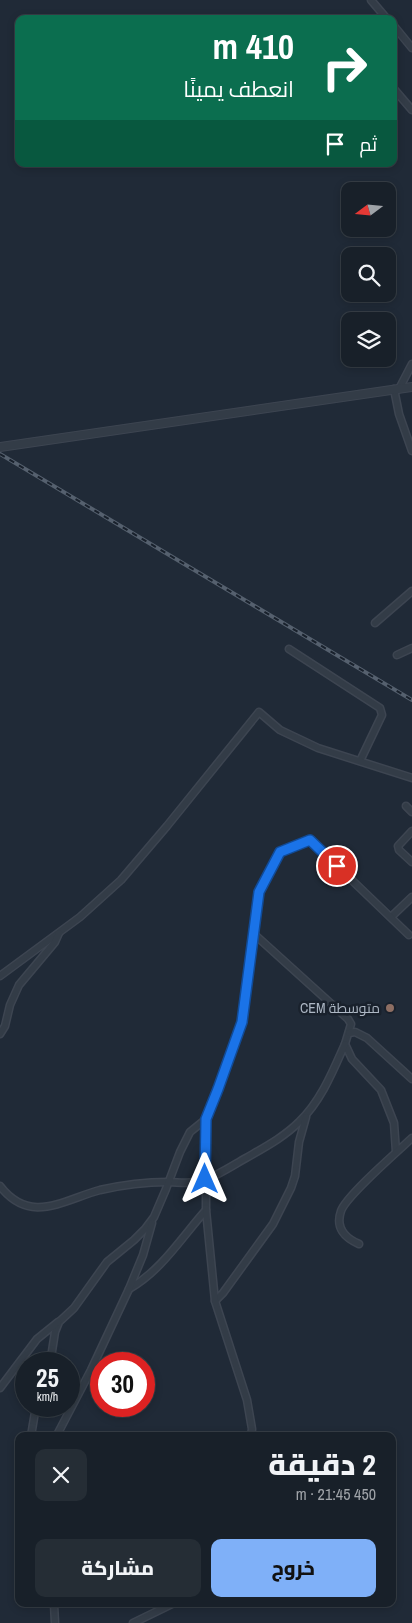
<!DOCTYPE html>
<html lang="ar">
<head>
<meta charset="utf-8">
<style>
  :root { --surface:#182029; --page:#252d35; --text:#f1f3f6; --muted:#9fa3a8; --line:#363e46; --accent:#7fb0f8 }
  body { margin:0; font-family:"Archivo Narrow",Cairo,sans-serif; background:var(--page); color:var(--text); direction:rtl; height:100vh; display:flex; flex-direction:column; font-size:19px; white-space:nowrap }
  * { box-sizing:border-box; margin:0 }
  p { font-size:16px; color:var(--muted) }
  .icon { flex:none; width:28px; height:28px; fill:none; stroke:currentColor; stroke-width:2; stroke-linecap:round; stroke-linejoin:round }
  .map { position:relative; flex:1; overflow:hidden; direction:ltr }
  .sheet { position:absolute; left:15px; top:1432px; width:381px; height:175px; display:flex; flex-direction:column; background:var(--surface); border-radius:10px; box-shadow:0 2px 8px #0003,0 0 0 1px var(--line); direction:rtl }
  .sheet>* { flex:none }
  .hud { position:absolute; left:15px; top:15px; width:382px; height:152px; border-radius:10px; box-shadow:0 2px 8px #0003,0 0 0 1px var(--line); direction:rtl; background:#0b6e4f; color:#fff; overflow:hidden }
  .needle { width:32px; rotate:254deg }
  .controls { position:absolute; left:341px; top:182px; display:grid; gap:10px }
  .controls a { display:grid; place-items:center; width:55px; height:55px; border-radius:10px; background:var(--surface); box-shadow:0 2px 8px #0003,0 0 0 1px var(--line); font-size:25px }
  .speed { position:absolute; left:15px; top:1352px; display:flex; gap:10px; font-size:25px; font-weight:700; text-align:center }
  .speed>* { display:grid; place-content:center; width:65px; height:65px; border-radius:50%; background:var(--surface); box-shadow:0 2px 8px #0003,0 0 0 1px var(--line); line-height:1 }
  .speed small { font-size:12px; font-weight:400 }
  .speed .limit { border:8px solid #d22; background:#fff; color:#111 }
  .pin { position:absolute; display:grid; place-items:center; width:42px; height:42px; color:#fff; margin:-21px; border:2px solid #fff; border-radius:50%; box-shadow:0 1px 5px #0007 }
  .me { position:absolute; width:55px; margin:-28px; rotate:0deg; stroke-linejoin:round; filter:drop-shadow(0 0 4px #0008) }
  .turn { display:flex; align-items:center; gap:18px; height:105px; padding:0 20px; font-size:22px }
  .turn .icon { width:65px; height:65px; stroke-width:2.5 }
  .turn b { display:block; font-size:35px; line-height:42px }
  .then { display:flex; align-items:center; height:48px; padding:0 20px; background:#0003; gap:10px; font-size:19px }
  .round { display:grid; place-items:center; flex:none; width:52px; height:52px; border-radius:10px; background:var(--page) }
  .overview { display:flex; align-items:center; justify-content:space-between; height:85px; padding:0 20px }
  h1 { font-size:30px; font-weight:800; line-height:38px }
  .action { display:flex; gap:10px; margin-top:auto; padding:10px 20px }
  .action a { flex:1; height:58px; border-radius:10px; background:var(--accent); color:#111; font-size:20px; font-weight:800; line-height:58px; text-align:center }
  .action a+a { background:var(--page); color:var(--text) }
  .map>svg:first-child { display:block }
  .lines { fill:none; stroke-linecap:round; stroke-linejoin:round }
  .minor-casing { stroke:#3d4551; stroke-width:9 }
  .tertiary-casing { stroke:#3d4551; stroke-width:10 }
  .minor { stroke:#333c47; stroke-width:6 }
  .tertiary { stroke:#333c47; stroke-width:8 }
  .rail-casing { stroke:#55606e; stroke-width:4 }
  .rail { stroke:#19212c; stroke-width:2; stroke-dasharray:5.5; stroke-linecap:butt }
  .route-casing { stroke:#114b97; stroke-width:12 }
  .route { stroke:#1a73e8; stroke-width:9 }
  .education-dot { fill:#8d6e63; stroke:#19212c; stroke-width:2 }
  .labels { text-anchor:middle; stroke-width:5; stroke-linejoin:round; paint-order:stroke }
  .poi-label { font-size:14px; fill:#adb7c4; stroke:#19212c; text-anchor:end }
</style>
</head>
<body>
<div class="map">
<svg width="412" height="1623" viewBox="0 0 412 1623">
  <rect width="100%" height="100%" fill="#202a37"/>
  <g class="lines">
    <defs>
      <g id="minor">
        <polyline points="371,0 387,19"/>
        <polyline points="394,26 412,48"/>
        <polyline points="394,89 412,110"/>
        <polyline points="394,389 399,414 412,451"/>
        <polyline points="399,389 412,364"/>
        <polyline points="375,623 412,591"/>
        <polyline points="289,649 380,708 382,715 360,761"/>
        <polyline points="397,655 412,648"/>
        <polyline points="406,806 412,812"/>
        <polyline points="412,831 398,846 399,850 412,862"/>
        <polyline points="391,917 412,897"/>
        <polyline points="253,933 348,1019 351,1024 345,1044 352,1059 381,1090 394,1123 396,1152"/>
        <polyline points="0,976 80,917 121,880 167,826 259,712 280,730 318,748 412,778"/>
        <polyline points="349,1033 355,1032 367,1038 412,1079"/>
        <polyline points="0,1034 5,1026 10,1005 19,985 55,942 59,933"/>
        <path d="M0,1186C30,1225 63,1200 100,1190C122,1185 146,1182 168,1182C177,1182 186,1184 195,1182C213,1179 230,1167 246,1158C265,1147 284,1137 299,1122C321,1101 333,1071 345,1044"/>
        <path d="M359,1244C345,1238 335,1228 341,1211C346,1196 398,1151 412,1138"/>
        <path d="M129,1289C162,1270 181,1238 206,1210"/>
        <polyline points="215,1301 223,1293 273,1224 291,1188 295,1176 299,1142 306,1117"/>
        <polyline points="50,1364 55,1332 59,1322 74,1308 107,1262 134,1240 145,1229 154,1217 166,1189 180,1152 190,1132 206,1119"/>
        <polyline points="0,1388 37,1339 58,1322"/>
        <polyline points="58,1433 91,1370 129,1289 143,1255 152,1223"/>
        <polyline points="31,1436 36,1406"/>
        <polyline points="251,1436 252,1429 247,1400 215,1301 206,1210 206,1119 218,1089 242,1021 259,892 280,852 310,840 409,935"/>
        <polyline points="54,1604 55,1623"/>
        <polyline points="133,1623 172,1604"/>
      </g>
      <polyline id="tertiary" points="0,447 412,387"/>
    </defs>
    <use href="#minor" class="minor-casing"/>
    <use href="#tertiary" class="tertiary-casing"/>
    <use href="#minor" class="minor"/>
    <use href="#tertiary" class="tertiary"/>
    <defs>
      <polyline id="rail" points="0,454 412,700"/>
    </defs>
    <use href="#rail" class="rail-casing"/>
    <use href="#rail" class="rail"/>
  </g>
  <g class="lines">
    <defs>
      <polyline id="route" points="205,1179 206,1119 218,1089 242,1022 259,892 280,852 310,840 337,866"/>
    </defs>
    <use href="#route" class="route-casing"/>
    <use href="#route" class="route"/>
  </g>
  <circle class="education-dot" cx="390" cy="1008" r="5"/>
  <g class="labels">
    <g class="poi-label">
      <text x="380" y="1013">CEM متوسطة</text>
    </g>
  </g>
</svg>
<div class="controls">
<a><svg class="needle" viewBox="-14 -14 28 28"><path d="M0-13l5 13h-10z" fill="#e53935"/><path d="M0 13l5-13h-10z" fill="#9fa3a8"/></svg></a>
<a><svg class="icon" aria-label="search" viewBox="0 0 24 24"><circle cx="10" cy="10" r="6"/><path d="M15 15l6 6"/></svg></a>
<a><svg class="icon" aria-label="layers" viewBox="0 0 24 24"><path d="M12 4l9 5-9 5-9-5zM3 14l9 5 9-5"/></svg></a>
</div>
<div class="speed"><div>25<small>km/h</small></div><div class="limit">30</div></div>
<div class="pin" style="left:337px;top:866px;background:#d93025"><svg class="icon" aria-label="arrive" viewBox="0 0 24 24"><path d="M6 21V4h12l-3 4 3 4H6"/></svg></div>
<svg class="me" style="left:205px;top:1179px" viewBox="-20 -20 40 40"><path d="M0-17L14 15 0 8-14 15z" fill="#1a73e8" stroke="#fff" stroke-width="4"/></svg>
<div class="hud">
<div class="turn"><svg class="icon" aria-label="right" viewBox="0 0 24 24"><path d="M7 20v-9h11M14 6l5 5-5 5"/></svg><div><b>410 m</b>انعطف يمينًا</div></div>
<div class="then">ثم<svg class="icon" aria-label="arrive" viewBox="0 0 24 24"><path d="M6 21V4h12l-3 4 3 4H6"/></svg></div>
</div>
<section class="sheet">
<div class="overview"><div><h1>2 دقيقة</h1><p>450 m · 21:45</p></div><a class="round"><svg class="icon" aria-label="close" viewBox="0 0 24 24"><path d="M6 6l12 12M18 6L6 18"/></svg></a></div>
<div class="action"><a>خروج</a><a>مشاركة</a></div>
</section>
</div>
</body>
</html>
